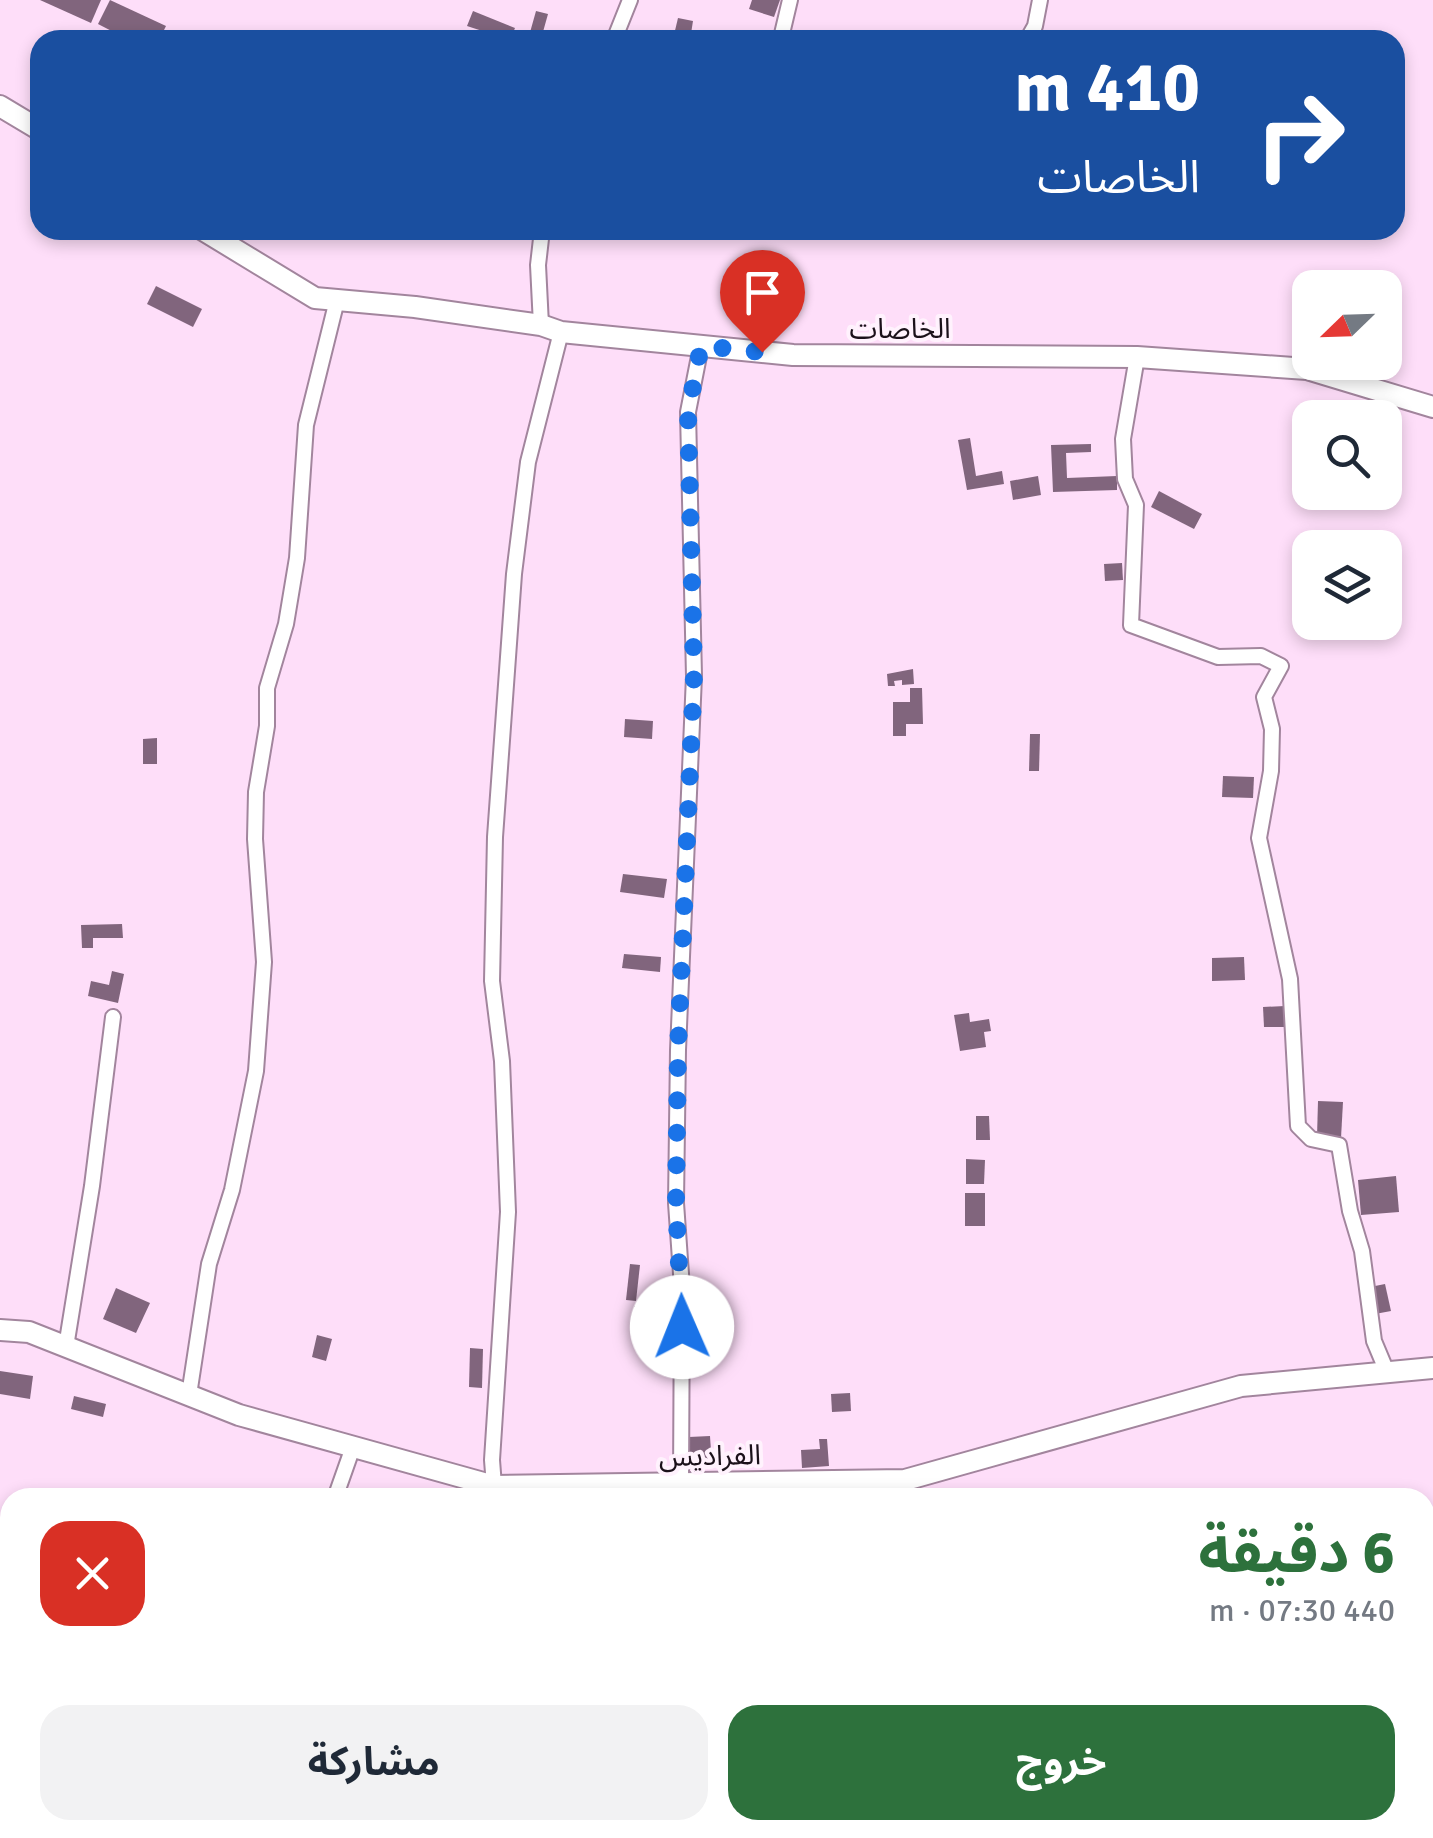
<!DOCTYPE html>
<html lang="ar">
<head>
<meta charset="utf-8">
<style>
  :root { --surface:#fff; --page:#f2f2f3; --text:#1f2937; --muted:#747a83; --accent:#2d713c }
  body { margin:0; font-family:Signika,"Noto Sans Arabic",sans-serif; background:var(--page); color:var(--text); direction:rtl; height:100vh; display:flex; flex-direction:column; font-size:38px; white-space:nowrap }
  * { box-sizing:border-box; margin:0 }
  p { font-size:32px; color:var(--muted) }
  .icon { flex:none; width:55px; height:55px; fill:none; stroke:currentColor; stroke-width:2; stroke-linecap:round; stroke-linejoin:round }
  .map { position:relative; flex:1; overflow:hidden; direction:ltr }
  .details { position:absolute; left:0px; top:1488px; width:1435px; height:352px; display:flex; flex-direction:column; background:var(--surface); border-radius:30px 30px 0 0; box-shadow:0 5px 15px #0003; direction:rtl }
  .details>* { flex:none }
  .top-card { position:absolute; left:30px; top:30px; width:1375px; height:210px; border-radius:30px; box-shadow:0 5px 15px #0003; direction:rtl; background:#1a4fa0; color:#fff; overflow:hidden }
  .needle { width:65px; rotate:247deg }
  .buttons { position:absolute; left:1292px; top:270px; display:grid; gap:20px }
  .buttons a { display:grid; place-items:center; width:110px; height:110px; border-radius:20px; background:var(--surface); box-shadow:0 5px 15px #0003; font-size:50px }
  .pin { position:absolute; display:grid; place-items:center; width:85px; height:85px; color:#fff; margin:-102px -42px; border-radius:50% 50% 50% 0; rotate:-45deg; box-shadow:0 0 10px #0007 }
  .pin .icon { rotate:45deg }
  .me { position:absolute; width:110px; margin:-55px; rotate:359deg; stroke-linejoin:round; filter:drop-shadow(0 0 8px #0008) }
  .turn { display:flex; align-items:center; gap:35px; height:210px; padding:0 40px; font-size:45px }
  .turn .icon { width:130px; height:130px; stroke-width:2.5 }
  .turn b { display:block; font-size:70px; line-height:85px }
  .round { display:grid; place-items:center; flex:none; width:105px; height:105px; border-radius:30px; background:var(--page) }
  .headline { display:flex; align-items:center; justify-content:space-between; height:170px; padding:0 40px }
  h1 { font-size:60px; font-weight:700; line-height:75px; color:var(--accent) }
  .cta { display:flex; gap:20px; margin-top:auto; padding:20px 40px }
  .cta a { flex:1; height:115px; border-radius:30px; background:var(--accent); color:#fff; font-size:40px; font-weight:700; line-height:115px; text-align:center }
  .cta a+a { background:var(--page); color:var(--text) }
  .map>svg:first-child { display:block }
  .building { fill:#81657d }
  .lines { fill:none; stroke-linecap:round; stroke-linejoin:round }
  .street-casing { stroke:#a2859d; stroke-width:18 }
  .secondary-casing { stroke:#a2859d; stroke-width:24 }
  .street { stroke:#fff; stroke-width:14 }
  .secondary { stroke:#fff; stroke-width:20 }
  .route { stroke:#1a73e8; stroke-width:18; stroke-dasharray:0 32.4 }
  .labels { text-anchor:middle; stroke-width:8; stroke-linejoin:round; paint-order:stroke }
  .street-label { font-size:28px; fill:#1b111a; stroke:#fff2fd }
</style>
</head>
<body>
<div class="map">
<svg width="1433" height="1838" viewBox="0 0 1433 1838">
  <rect width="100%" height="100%" fill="#fedef9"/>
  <g class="building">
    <polygon points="40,0 101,0 91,23"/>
    <polygon points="110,0 166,26 159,40 129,40 98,24"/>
    <polygon points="752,0 780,0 774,17 749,9"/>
    <polygon points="473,11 515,28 510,40 467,26"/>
    <polygon points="536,11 548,14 541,39 529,36"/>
    <polygon points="678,18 693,21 690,40 673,39"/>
    <polygon points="156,286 202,309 193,327 147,304"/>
    <polygon points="970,438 976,476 1002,471 1004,484 967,490 958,440"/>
    <polygon points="1091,444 1091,452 1066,453 1067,478 1117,476 1117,490 1053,492 1051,445"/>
    <polygon points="1038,476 1041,495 1013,500 1010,481"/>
    <polygon points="1159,491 1202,514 1194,529 1151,507"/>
    <polygon points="1122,563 1123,580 1105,581 1104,564"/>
    <polygon points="913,669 914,684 902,685 902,680 894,681 895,686 888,686 887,674"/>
    <polygon points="910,688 922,688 923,724 906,724 906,736 893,736 893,702 910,702"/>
    <polygon points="625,719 653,721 652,739 624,737"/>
    <polygon points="1030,734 1040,734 1039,771 1029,771"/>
    <polygon points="157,738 157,764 143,764 143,739"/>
    <polygon points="1223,776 1254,777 1253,798 1222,797"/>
    <polygon points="623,874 667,879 664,898 620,892"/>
    <polygon points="122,924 123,938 93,938 93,948 82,948 81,925"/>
    <polygon points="624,954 661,957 660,972 622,968"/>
    <polygon points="1244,957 1245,980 1212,981 1212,958"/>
    <polygon points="112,971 124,974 118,1003 88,996 91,981 109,985"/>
    <polygon points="1285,1006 1286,1027 1264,1027 1263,1007"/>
    <polygon points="969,1013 970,1022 989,1019 991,1031 984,1032 986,1047 960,1051 954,1015"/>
    <polygon points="1318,1101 1343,1102 1341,1138 1317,1137"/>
    <polygon points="976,1116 989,1116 990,1140 976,1140"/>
    <polygon points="966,1159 985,1160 984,1184 966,1184"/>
    <polygon points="1396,1176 1399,1212 1361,1215 1358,1180"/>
    <rect x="965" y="1193" width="20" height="33"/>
    <polygon points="630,1264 640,1265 636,1301 626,1300"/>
    <polygon points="1385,1284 1391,1311 1375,1314 1370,1287"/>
    <polygon points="116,1288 150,1303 136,1333 103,1319"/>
    <polygon points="634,1306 667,1306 667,1322 634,1323"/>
    <polygon points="317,1335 332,1339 326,1361 312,1357"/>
    <polygon points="470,1348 483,1349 482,1388 469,1387"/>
    <polygon points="0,1371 33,1376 30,1399 0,1394"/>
    <polygon points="850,1393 851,1411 832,1412 831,1394"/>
    <polygon points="74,1396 106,1404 103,1417 71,1409"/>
    <polygon points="710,1436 712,1466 691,1467 689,1437"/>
    <polygon points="819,1439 827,1439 829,1466 802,1468 801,1450 820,1449"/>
  </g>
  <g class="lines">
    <defs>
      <g id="street">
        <polyline points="614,40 630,0"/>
        <polyline points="789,40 781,38 790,0"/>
        <polyline points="1027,40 1035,26 1040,0"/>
        <polyline points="541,325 538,265 542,230"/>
        <polyline points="1137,357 1123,439 1125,479 1136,505 1131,625 1218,657 1261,656 1281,666 1264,697 1272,729 1271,771 1259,838 1290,979 1298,1126 1311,1139 1339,1145 1350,1211 1362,1251 1374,1341 1387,1372"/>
        <polyline points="66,1347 92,1186 113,1017"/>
        <polyline points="189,1395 209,1264 232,1190 256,1071 264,962 255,839 256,792 267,726 267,688 286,624 297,558 306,425 337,300"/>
        <polyline points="681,1483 682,1288 676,1203 678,1050 694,676 688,412 701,346"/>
        <polyline points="494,1486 492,1460 508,1212 502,1061 492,981 495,837 514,574 528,462 561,332"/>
        <polyline points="335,1498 353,1447"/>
        <polyline points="1425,1723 1433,1724"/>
        <polyline points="40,1838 42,1830"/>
        <polyline points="116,1838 118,1830"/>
        <polyline points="246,1838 248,1830"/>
        <polyline points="750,1838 751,1830"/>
      </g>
      <g id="secondary">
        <polyline points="0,106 40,130"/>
        <polyline points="203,230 315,298 415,307 541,325 561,332 793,355 1137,357 1307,369 1433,407"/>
        <polyline points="0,1330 29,1332 239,1415 494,1486 905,1480 1241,1386 1433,1368"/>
      </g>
    </defs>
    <use href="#street" class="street-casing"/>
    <use href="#secondary" class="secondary-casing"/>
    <use href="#street" class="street"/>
    <use href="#secondary" class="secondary"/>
  </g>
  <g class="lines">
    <polyline class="route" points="682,1327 676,1203 678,1050 694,676 688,412 701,346 762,352"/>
  </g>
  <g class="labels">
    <g class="street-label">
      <text x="900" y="338">الخاصات</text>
      <text transform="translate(710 1455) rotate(-1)" y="10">الفراديس</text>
    </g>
  </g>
</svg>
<div class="buttons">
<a><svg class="needle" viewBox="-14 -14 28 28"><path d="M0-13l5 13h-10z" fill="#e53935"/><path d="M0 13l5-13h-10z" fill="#747a83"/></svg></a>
<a><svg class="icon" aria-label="search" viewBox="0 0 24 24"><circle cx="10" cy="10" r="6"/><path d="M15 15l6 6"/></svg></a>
<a><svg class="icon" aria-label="layers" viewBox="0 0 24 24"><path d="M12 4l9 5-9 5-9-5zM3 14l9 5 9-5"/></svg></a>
</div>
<div class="pin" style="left:762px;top:352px;background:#d93025"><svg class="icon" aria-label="arrive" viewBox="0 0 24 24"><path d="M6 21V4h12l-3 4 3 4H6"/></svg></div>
<svg class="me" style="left:682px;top:1327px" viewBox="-20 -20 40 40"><circle r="19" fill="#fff"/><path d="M0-13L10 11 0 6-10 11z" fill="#1a73e8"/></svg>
<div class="top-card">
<div class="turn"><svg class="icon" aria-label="right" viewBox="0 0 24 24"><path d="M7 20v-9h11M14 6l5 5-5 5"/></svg><div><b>410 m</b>الخاصات</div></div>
</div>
<section class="details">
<div class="headline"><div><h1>6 دقيقة</h1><p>440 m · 07:30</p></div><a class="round" style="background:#d93025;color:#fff"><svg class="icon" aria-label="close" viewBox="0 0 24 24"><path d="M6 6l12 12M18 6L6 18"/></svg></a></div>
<div class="cta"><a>خروج</a><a>مشاركة</a></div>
</section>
</div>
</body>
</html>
